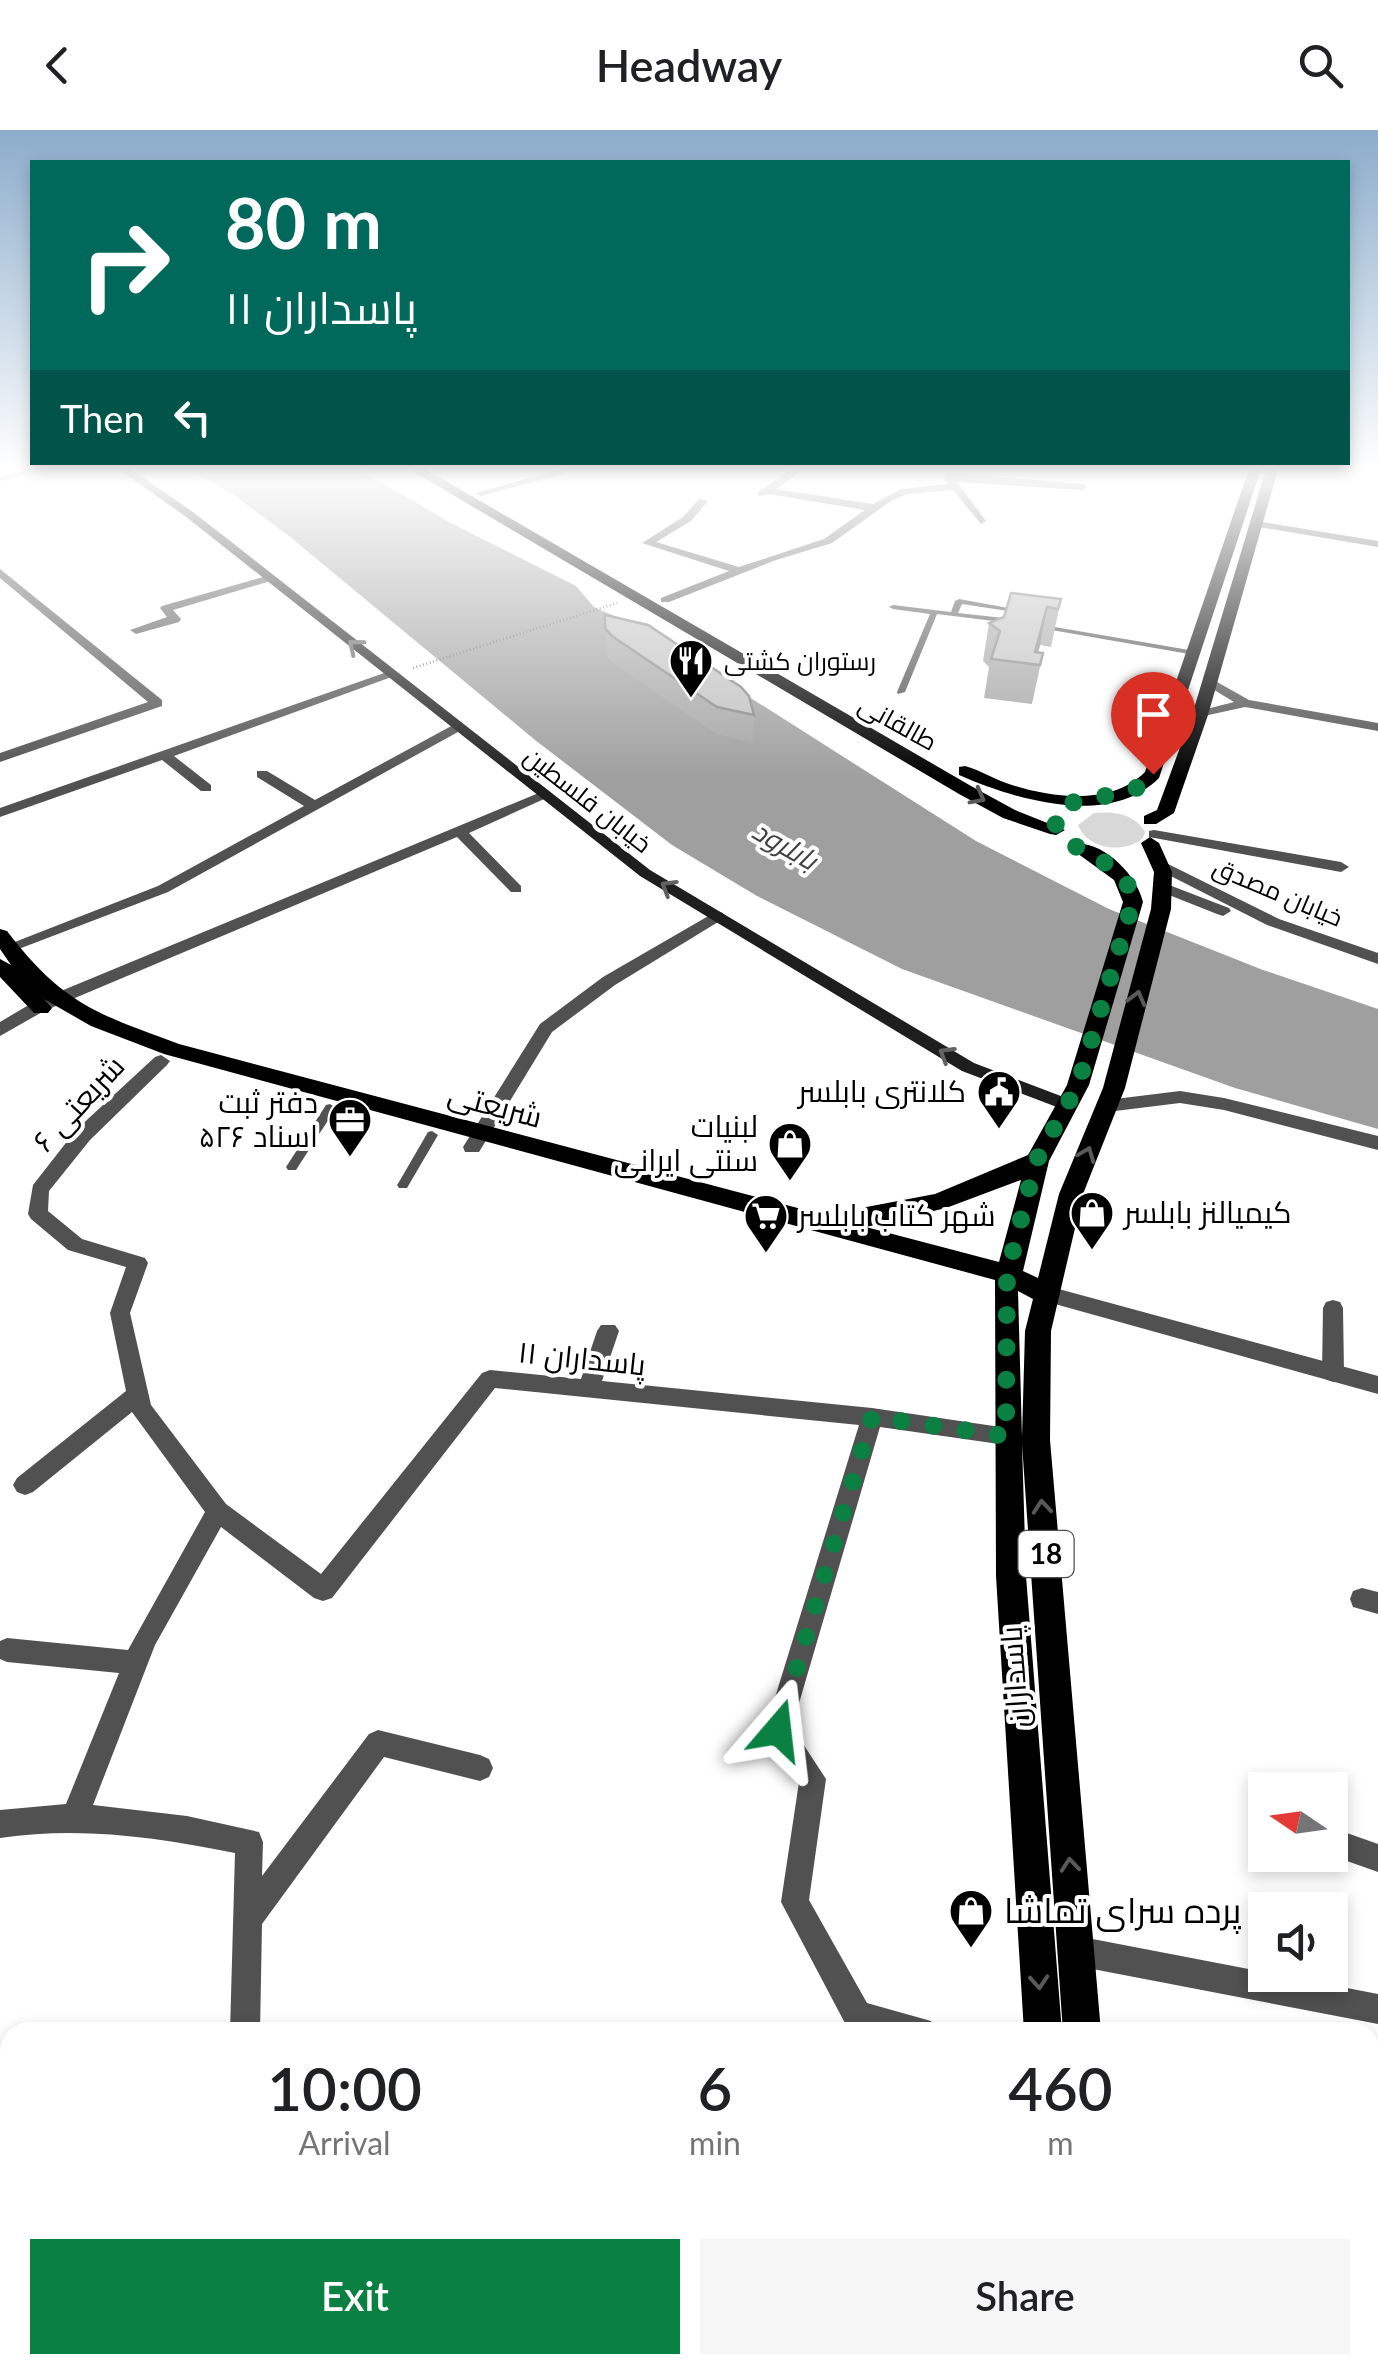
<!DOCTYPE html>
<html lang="en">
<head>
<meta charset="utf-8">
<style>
  :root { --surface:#fff; --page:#f6f6f6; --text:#202124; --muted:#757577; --accent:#0b8043 }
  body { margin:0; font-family:Lato,Cairo,sans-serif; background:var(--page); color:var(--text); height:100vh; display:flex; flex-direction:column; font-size:38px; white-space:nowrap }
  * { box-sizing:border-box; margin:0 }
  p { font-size:32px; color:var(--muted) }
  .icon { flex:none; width:55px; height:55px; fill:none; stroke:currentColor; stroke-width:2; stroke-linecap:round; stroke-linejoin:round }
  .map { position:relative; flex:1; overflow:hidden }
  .details { position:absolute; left:0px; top:1892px; width:1380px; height:352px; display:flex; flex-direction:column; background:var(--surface); border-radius:30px 30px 0 0; box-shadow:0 5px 15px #0003 }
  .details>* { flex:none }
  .guide { position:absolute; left:30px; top:30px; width:1320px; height:305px; border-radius:0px; box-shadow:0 5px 15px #0003; background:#00695c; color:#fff; overflow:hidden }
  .needle { width:65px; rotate:283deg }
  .tools { position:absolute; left:1248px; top:1642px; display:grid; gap:20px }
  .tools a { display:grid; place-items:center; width:100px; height:100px; border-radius:0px; background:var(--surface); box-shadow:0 5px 15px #0003; font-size:50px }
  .pin { position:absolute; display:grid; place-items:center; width:85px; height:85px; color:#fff; margin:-102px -42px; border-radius:50% 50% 50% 0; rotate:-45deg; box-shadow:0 0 10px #0007 }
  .pin .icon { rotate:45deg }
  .me { position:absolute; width:110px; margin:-55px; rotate:17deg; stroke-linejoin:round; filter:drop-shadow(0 0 8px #0008) }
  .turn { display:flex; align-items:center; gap:35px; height:210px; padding:0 30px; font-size:45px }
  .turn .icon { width:130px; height:130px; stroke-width:2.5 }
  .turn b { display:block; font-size:70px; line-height:85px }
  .then { display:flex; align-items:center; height:95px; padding:0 30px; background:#0003; gap:20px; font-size:38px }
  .eta { display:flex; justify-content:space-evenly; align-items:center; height:170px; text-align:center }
  .eta b { font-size:60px; font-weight:600; line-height:70px }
  .cta { display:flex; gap:20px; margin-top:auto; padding:20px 30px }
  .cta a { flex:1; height:115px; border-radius:0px; background:var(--accent); color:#fff; font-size:40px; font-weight:600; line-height:115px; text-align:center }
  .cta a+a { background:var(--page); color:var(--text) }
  header { display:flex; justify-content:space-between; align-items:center; height:130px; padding:0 30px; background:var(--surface); font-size:45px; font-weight:600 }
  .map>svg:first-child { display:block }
  .green { fill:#d8d8d8 }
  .water { fill:#9f9f9f }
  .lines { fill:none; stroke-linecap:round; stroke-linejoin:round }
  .path { stroke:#737373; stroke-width:2.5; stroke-dasharray:1 2.5; stroke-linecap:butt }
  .service { fill:#515151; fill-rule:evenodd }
  .minor { fill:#515151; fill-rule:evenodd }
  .tertiary { fill:#515151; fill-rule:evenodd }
  .secondary { fill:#1e1e1e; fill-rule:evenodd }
  .primary { fill:#000; fill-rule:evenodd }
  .wall { fill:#a5a5a5 }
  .shaded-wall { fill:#868686 }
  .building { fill:#c0c0c0; stroke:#868686; stroke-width:2.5 }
  .oneway { stroke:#626262 }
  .oneway2 { stroke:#595959 }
  .route { stroke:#0b8043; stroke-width:18; stroke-dasharray:0 32.4 }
  .labels { text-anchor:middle; stroke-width:8; stroke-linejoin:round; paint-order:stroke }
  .far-poi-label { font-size:25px; fill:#000; stroke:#fff; text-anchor:start }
  .far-street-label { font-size:25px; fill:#000; stroke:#fff }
  .far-water-label { font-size:28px; font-style:italic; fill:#404040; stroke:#fff }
  .shield { fill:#fff; stroke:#4c4c4c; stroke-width:2.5 }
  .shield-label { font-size:28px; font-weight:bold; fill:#000 }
  .poi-label { font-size:30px; fill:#000; stroke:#fff; text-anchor:end }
  .street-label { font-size:30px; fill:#000; stroke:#fff }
  .near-poi-label { font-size:35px; fill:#000; stroke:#fff; text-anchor:start }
</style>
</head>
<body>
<header><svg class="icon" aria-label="back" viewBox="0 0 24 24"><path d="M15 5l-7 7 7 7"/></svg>Headway<svg class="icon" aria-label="search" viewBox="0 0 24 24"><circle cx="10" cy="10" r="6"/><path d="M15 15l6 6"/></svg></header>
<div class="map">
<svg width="1378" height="2243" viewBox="0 0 1378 2243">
  <rect width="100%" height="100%" fill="#fff"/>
  <path class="green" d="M1094,683C1113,681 1134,683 1145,702L1143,708C1124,724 1088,720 1078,695Z"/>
  <polygon class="water" points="184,336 353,336 451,393 576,456 594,477 639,497 976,711 1109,779 1263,840 1378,879 1378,999 1235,958 902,839 757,766 672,715 535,610 289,406 234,365"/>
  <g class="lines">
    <polyline class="path" points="413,538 617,473"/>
    <g class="service">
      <polygon points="959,469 1025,481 1021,483 962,474 958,483 1013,489 1013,493 1010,493 937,484 905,562 898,564 897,562 930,484 893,479 889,477 893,475 951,482 955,471"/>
      <polygon points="1037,494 1195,521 1199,523 1195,525 1040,498 1036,496"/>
      <polygon points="330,974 336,978 296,1040 288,1040 286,1037 288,1034 326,975"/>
      <polygon points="432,1001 438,1005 407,1058 399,1058 397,1055 399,1052 428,1002"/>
    </g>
    <g class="minor">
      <polygon points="41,336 60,336 0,351 0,347"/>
      <polygon points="573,336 591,336 481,366 476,363"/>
      <polygon points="600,336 637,336 632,339"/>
      <polygon points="1217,336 1259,336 1260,338 1255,341"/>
      <polygon points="792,339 801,341 776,359 873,374 901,359 949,354 943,348 948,343 1082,354 1087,357 1082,360 957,352 986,391 981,394 953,360 907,364 891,371 832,413 776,430 669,472 661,472 661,468 729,441 642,413 683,387 699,369 708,371 691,391 656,412 739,437 824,409 865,380 769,364 758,366 758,362"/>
      <polygon points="1257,391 1378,411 1378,417 1253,396 1253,392"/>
      <polygon points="0,439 162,570 162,576 0,632 0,623 148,572 0,448"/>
      <polygon points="270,445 276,448 274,450 173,480 181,489 179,492 136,504 130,500 167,487 160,478 162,476"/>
      <polygon points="387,542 397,545 174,626 211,655 211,661 201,661 162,630 0,687 0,678"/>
      <polygon points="1210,548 1249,570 1378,593 1378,601 1245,577 1195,588 1195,582 1234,572 1206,555 1204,552"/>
      <polygon points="455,594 467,597 168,762 16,820 10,822 2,817 158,756 304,676 257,647 257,641 267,641 315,670"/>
      <polygon points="541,662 553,665 469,703 521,756 521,762 511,762 457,707 44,881 0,906 0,892 32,873"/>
      <polygon points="1154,700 1341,732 1349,737 1341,742 1149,707 1149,701"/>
      <polygon points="717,781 723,783 723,789 615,855 552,902 479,1022 465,1022 463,1017 540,894 603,847"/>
      <path d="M161,925L170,931L167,935L90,1010L49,1061L48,1081L82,1109L145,1128L148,1133L130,1183L151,1275L226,1374L321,1444L482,1243L490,1240L581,1249L597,1201L601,1195H615L619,1201L602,1251L872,1278L1014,1299L1017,1306L1014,1313L1006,1315L880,1297L792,1597L826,1649L809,1770L867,1873L931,1891L935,1902H864L847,1897L781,1772L799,1652L765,1600L859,1295L495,1258L332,1468L323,1471L314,1468L221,1397L155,1515L93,1675L187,1686L259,1702L263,1712L262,1746L369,1604L378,1600L480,1625L489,1629L493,1638L489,1647L480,1651L384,1627L262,1794L260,1902H230L235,1723C156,1707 80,1696 0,1708V1680L66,1674L119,1543L7,1532L0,1529V1511L7,1508L128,1520L205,1382L132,1282L33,1362L25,1365L17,1362L13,1355L17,1348L126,1261L110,1183L126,1137L68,1120L31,1089L28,1084L33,1055L76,1000L155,927Z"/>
      <polygon points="1333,1170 1340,1172 1343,1178 1344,1243 1341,1249 1333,1252 1325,1249 1322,1243 1323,1178 1326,1172"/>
      <polygon points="1362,1458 1378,1462 1378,1484 1353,1477 1350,1469 1353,1461"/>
      <polygon points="1330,1697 1378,1714 1378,1742 1330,1725"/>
      <polygon points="1077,1806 1378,1864 1378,1894 1077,1836 1067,1831 1062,1821 1067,1811"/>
      <polygon points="166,2235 214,2235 211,2243 163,2243"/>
      <polygon points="249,2235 283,2235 284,2243 250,2243"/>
      <polygon points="1238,2235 1272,2235 1274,2243 1240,2243"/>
    </g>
    <g class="tertiary">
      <polygon points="1160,730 1279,789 1378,823 1378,834 1267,795 1155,738 1155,732"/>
      <polygon points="1164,753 1229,778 1231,781 1223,786 1217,784 1159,761 1159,755"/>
      <polygon points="1180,961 1224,968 1378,1006 1378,1020 1224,980 1180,973 1107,982 1098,976 1107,970"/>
      <polygon points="1044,1155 1378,1246 1378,1264 1037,1169 1034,1163 1037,1157"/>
    </g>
    <polygon class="secondary" points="114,336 126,336 193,382 650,740 974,933 1074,971 1077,975 1074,979 1062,979 962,941 640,746 185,386"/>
    <g class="primary">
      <polygon points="404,336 420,336 971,656 1015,680 1065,700 1056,705 1050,704 1003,688 959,664"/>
      <path d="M1250,336H1262L1159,648C1109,698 1016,670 959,645V637L965,636C980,640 994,649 1009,654C1052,668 1111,676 1145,642Z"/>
      <polygon points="1267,336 1279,336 1208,585 1174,683 1156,694 1144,694 1144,686 1157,680 1192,585"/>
      <path d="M1150,707L1159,713L1172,742L1171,779L1125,958L1083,1064L1051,1201L1050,1310L1101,1902H1063L1022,1314L1026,1446L1062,1902H1024L996,1446L995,1150L164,924L91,896L44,869L52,878L48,883H34L0,847V829L11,835L0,819V799L7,801C63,874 95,883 179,914L824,1085L935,1064L1028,1025L1067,955L1123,772L1114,750L1070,718L1072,714C1102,709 1137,745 1143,772L1089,955L1049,1031L1023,1141L1038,1148L1059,1064L1103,958L1151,779L1154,742L1141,713ZM1021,1050L999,1132L866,1097L946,1078ZM1018,1161L1033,1169L1025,1201L1022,1307Z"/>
      <polygon points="1052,2235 1094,2235 1096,2243 1052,2243"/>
      <polygon points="1101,2235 1143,2235 1145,2243 1101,2243"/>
    </g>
  </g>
  <g class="wall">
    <polygon points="1061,469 1051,517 1040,515 1038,523 1043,523 1032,574 984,568 989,537 983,531 989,493"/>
    <polygon points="605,485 754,585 753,613 716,604 613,533 606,525"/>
  </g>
  <polygon class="shaded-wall" points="1047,477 1040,515 1035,534 1033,534"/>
  <g class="building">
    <polygon points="1011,463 1061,469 1058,479 1047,477 1035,522 1043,523 1040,535 991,529 1000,501 989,493 1004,487"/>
    <polygon points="605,485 648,495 741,557 749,566 754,585 717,577 705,569 612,506 605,498"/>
  </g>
  <defs><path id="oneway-chevron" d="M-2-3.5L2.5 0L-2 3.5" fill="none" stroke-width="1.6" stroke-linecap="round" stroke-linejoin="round" transform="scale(2.5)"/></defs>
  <g class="oneway">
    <use href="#oneway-chevron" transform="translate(355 516) rotate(-141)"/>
    <use href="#oneway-chevron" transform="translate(668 757) rotate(-149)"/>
    <use href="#oneway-chevron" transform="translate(946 924) rotate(-149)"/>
  </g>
  <g class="oneway2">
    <use href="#oneway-chevron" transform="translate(978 667) rotate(28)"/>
    <use href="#oneway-chevron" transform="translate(1137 868) rotate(-75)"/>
    <use href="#oneway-chevron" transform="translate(1087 1024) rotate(-68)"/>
    <use href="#oneway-chevron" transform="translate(1042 1377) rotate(-95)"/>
    <use href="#oneway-chevron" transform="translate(1070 1735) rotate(-95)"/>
    <use href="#oneway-chevron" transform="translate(1039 1852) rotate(86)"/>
  </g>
  <linearGradient id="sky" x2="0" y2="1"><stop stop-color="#8baccb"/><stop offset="0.52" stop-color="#fff"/><stop offset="1" stop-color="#fff" stop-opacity="0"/></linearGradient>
  <rect width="1378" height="650" fill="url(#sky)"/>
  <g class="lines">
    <path class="route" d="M778,1600L872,1287L1006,1306L1007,1144L1036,1031L1078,955L1133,772C1129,733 1082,726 1058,704L1054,686C1078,656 1129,677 1153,644"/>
  </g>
  <defs>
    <symbol id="restaurant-pin" viewBox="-11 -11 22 30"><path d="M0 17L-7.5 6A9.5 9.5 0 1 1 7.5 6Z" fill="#000" stroke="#fff"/><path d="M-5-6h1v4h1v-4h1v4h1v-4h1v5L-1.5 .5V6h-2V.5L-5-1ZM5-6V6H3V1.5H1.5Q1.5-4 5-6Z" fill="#fff"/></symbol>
    <symbol id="civic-pin" viewBox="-11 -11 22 30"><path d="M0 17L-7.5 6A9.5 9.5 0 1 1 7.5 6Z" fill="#000" stroke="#fff"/><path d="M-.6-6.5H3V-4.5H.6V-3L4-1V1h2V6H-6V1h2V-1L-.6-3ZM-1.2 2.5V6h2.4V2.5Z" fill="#fff"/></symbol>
    <symbol id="office-pin" viewBox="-11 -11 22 30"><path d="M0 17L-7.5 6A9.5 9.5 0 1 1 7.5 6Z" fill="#000" stroke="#fff"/><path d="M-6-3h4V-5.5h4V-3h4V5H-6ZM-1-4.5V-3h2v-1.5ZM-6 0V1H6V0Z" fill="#fff"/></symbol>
    <symbol id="shop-pin" viewBox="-11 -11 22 30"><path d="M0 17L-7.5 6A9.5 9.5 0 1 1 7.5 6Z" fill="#000" stroke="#fff"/><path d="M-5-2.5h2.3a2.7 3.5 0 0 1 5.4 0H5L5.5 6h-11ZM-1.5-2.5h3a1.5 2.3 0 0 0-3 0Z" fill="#fff"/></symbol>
    <symbol id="supermarket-pin" viewBox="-11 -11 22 30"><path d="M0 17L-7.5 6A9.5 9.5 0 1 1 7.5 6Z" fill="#000" stroke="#fff"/><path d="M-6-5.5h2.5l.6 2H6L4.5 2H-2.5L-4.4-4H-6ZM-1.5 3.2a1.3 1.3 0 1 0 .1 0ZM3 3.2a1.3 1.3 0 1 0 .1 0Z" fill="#fff"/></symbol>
  </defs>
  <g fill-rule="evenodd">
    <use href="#restaurant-pin" x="666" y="506" width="50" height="68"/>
    <use href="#civic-pin" x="974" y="937" width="50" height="68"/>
    <use href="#office-pin" x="325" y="965" width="50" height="68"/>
    <use href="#shop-pin" x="765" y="989" width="50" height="68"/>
    <use href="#shop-pin" x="1067" y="1058" width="50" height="68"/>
    <use href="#supermarket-pin" x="741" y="1061" width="50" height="68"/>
    <use href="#shop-pin" x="946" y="1756" width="50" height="68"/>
  </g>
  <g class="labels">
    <g class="far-poi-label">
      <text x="724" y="540">رستوران کشتی</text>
    </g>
    <g class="far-street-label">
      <text transform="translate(898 593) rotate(29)" y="9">طالقانی</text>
      <text transform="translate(588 670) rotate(38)" y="9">خیابان فلسطین</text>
      <text transform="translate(1278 762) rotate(23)" y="9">خیابان مصدق</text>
    </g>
    <g class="far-water-label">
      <text transform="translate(785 715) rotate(30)" y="10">بابلرود</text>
    </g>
    <rect class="shield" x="1018.5" y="1401" width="55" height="46" rx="8"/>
    <g class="shield-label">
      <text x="1046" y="1434">18</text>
    </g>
    <g class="poi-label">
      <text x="966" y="972">کلانتری بابلسر</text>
      <text x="318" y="983">دفتر ثبت<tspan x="318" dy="34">اسناد ۵۲۶</tspan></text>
      <text x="758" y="1007">لبنیات<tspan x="758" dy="34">سنتی ایرانی</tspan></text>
      <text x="1124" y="1093" text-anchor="start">کیمیالنز بابلسر</text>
      <text x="798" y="1096" text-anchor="start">شهر کتاب بابلسر</text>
    </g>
    <g class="street-label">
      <text transform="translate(79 974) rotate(-47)" y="10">شریعتی ۶</text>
      <text transform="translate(495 976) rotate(15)" y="10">شریعتی</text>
      <text transform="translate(582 1229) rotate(6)" y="10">پاسداران ۱۱</text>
      <text transform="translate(1015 1547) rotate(-94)" y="10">پاسداران</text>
    </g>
    <g class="near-poi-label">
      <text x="1004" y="1793">پرده سرای تماشا</text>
    </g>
  </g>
</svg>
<div class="tools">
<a><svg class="needle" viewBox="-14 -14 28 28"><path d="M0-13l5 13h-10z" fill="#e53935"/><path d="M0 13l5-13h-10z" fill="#757577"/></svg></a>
<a><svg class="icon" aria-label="sound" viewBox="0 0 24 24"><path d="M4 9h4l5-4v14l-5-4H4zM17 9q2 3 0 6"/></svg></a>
</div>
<div class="pin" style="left:1153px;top:644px;background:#d93025"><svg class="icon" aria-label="arrive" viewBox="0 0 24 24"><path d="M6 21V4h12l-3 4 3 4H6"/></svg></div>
<svg class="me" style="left:778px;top:1600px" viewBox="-20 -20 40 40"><path d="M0-17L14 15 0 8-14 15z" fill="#0b8043" stroke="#fff" stroke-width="4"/></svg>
<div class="guide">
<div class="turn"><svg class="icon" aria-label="right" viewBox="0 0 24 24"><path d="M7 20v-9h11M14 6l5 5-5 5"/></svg><div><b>80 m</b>پاسداران ۱۱</div></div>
<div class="then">Then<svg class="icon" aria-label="left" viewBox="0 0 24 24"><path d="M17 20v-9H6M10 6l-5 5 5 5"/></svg></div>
</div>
<section class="details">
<div class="eta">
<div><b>10:00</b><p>Arrival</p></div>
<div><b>6</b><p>min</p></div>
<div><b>460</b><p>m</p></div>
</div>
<div class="cta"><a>Exit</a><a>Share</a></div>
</section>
</div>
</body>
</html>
